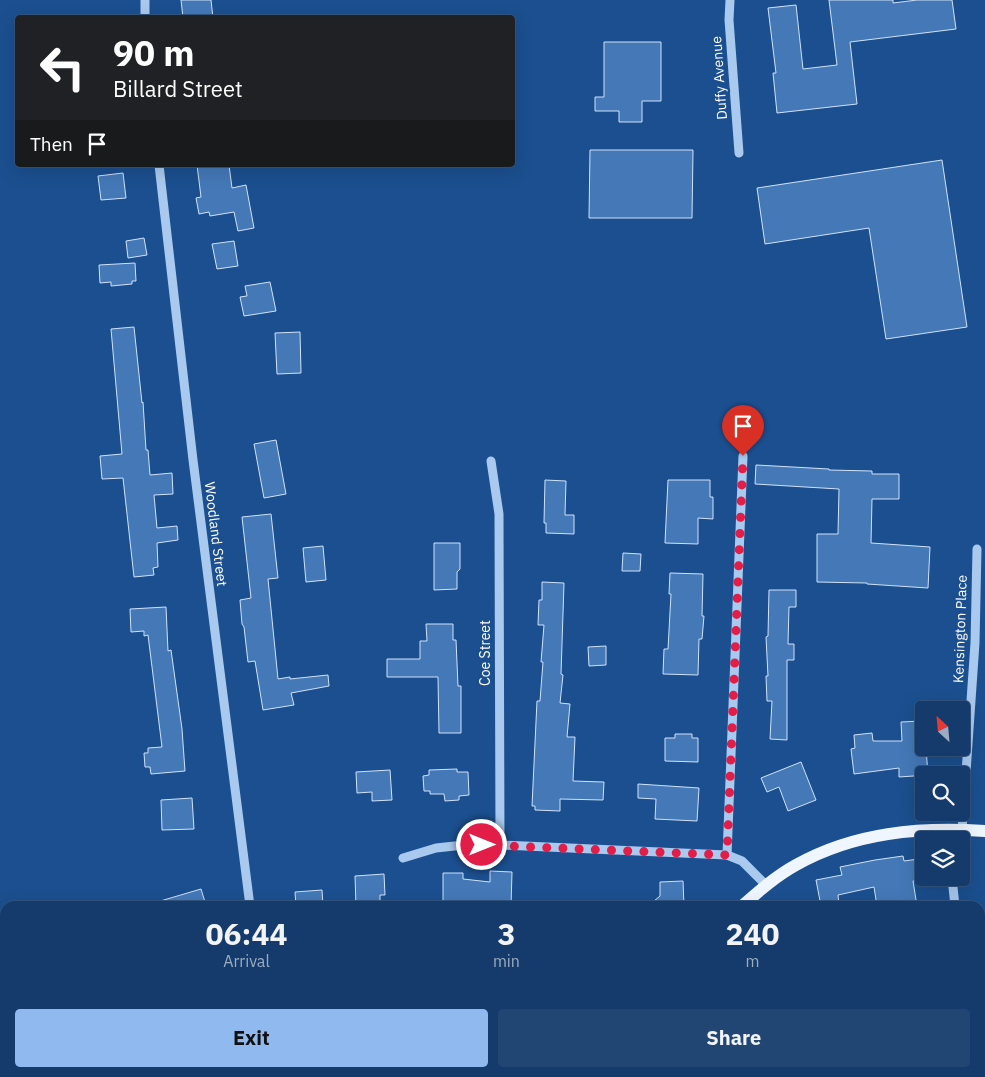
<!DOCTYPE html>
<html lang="en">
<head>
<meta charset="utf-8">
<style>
  :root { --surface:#143b6b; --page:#214673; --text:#f1f3f6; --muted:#9dadc1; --line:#33557e; --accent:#90b9f0 }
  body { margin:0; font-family:"IBM Plex Sans",sans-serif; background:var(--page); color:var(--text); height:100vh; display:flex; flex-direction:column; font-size:19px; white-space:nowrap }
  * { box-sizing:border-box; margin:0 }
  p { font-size:16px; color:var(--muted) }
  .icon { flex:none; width:28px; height:28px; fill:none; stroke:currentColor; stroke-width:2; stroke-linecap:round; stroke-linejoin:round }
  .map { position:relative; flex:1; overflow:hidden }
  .panel { position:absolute; left:0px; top:901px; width:985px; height:176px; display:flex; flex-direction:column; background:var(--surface); border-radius:15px 15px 0 0; box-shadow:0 5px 20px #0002,0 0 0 1px var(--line) }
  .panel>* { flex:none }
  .banner { position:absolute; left:15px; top:15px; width:500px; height:152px; border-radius:5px; box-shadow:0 5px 20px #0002,0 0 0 1px var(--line); background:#202124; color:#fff; overflow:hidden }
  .needle { width:32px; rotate:334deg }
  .tools { position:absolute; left:915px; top:701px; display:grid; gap:10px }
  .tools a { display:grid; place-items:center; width:55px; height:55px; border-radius:5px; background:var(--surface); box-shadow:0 5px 20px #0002,0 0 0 1px var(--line); font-size:25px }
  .pin { position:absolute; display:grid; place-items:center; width:42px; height:42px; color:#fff; margin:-51px -21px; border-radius:50% 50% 50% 0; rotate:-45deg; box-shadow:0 0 5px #0007 }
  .pin .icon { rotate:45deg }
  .me { position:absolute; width:55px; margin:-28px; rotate:90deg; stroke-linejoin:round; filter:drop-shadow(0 0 4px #0008) }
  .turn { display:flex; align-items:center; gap:18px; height:105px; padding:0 15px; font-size:22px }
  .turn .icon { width:65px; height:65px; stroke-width:2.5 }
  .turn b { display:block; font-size:35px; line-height:42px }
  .then { display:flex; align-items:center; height:48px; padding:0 15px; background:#0003; gap:10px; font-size:19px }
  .eta { display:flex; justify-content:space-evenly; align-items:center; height:85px; text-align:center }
  .eta b { font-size:30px; font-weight:800; line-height:35px }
  .cta { display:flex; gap:10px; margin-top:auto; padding:10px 15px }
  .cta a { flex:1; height:58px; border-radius:5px; background:var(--accent); color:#111; font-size:20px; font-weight:800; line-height:58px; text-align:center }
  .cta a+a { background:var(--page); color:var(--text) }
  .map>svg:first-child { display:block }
  .building { fill:#4478b7; stroke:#cfe3fa }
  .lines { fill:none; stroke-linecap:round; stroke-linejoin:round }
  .minor { stroke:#a9c9ee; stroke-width:9 }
  .major { stroke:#f0f6ff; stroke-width:12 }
  .route { stroke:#e11d48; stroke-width:9; stroke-dasharray:0 16.2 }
  .labels { text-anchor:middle; stroke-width:5; stroke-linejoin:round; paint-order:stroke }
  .street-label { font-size:14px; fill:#fff; stroke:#1b4f8f }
</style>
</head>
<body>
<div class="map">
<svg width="985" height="1077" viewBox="0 0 985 1077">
  <rect width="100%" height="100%" fill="#1b4f8f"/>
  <g class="building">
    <polygon points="181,0 211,0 213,18 183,18"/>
    <polygon points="829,0 893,0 893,3 917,0 952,0 956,29 850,42 857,104 777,113 773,73 776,73 768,8 796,5 803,69 837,65"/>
    <polygon points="604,42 661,42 661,101 642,101 642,122 619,122 619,111 595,111 595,97 604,97"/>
    <polygon points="590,150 693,150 692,218 589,218"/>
    <polygon points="942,160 967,327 886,339 869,228 765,244 757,188"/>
    <polygon points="197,165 229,165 232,188 246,185 254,228 238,231 234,212 210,216 209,212 199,214 196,198 201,197"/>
    <polygon points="123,173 126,198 101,200 98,176"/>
    <polygon points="144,238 147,255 128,258 126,241"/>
    <polygon points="234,241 238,266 217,269 212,244"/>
    <polygon points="135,263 136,281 132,281 132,284 111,286 111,282 100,283 99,265"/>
    <polygon points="270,282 276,311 244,316 240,297 247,296 245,286"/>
    <polygon points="134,327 142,403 143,402 146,450 148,450 150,475 172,473 173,494 154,495 157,528 177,526 178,540 157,543 158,567 153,568 154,575 134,577 123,478 102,479 100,456 122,454 111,329"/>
    <polygon points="300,332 301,373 277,374 275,333"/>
    <polygon points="276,440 286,494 264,498 254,444"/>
    <polygon points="756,465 829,469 829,470 872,471 872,474 899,474 899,499 872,499 871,543 930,547 928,588 867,584 867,583 817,582 817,534 838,534 839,489 755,484"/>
    <polygon points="545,480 566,481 565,515 574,515 574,534 546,533 546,523 544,523"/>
    <polygon points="668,480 710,480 710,497 713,497 713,519 698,518 698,544 665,543"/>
    <polygon points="271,514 278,578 268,579 278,679 290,677 290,679 328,675 329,686 291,693 294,705 263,710 255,661 248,662 244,627 242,624 240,600 251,598 242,517"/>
    <polygon points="434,543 460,543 460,569 457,572 457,589 434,590"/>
    <polygon points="323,546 326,580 306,582 303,548"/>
    <polygon points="623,553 641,554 640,571 622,571"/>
    <polygon points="670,573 703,574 702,616 704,616 702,639 699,639 698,675 663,674 664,649 668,649 671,594 669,594"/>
    <polygon points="542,582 564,583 561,674 563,675 560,703 570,704 567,737 575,737 573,781 604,782 603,800 560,799 560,811 535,810 535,806 532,806 537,701 540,701 543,662 541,662 544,625 538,625 539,600 542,600"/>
    <polygon points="769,590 796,590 796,607 789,607 788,644 794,644 794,660 787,660 787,740 770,739 772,701 767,701 766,676 768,676 766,637 768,636"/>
    <polygon points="166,607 168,651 171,650 182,729 185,771 151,774 150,767 145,767 144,753 148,753 148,748 162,747 148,635 144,636 144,631 131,632 130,609"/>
    <polygon points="426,624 453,624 453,640 456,640 458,686 461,686 461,733 439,733 438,677 387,677 387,659 420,659 420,641 427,641"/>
    <polygon points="606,646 606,665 589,666 588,647"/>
    <polygon points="920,721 921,739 924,739 924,748 926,748 928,775 899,777 899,768 854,774 851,749 855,748 854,735 872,733 873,741 902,741 901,722"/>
    <polygon points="675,734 692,734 692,738 698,738 698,762 665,761 665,738 675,738"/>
    <polygon points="801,762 816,800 788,811 779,787 767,792 761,778"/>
    <polygon points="457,769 457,772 468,772 469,795 459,796 459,800 445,801 444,794 430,794 430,791 424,791 423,776 429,775 429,770"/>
    <polygon points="390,770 392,800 372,801 372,792 357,793 356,772"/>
    <polygon points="638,784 699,788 697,821 655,819 656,799 638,798"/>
    <polygon points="192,798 194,829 162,830 161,800"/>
    <polygon points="903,856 904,861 919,859 921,880 913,881 917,906 877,906 874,887 838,895 839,904 821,906 816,880 842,875 840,867 875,860"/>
    <polygon points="490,871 512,872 511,906 490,906 490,904 443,905 443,873 463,873 463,879 490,882"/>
    <polygon points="384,874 385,895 380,895 380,906 356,906 355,876"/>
    <polygon points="683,881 684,906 648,906 660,896 660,882"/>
    <polygon points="201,889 205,902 191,906 157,906 157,902"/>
    <polygon points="322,890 323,906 296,906 295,892"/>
  </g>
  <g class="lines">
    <g class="minor">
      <polyline points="145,0 145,18"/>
      <polyline points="730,0 729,20 739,153"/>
      <polyline points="159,165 193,460 250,906"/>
      <polyline points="491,461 499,514 500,845"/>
      <polyline points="962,830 975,643 977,549"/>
      <polyline points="727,855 743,456"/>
      <polyline points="403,858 436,848 464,845 500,845 727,855 742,861 766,885"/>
      <polyline points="952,878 955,906"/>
      <polyline points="271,1072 272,1077"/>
      <polyline points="694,1072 695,1077"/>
      <polyline points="975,1072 976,1077"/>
    </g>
    <g class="major">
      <path d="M742,906C759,891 776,876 796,865C855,832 919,827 985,831"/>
      <polyline points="558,1077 564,1072"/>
    </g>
  </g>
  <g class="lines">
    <polyline class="route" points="482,845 727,855 743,456"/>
  </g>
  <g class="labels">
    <g class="street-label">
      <text transform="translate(719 78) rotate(-94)" y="5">Duffy Avenue</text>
      <text transform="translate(216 534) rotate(83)" y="5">Woodland Street</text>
      <text transform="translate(960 629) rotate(-88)" y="5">Kensington Place</text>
      <text transform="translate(485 653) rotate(-90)" y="5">Coe Street</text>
    </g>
  </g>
</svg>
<div class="tools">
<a><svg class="needle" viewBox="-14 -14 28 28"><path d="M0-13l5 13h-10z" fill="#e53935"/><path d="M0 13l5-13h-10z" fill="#9dadc1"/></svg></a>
<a><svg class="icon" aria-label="search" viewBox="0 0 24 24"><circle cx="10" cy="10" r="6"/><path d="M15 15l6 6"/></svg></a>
<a><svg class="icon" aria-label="layers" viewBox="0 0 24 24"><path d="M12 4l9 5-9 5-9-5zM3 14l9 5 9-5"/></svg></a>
</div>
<div class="pin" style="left:743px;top:456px;background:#d93025"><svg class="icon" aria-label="arrive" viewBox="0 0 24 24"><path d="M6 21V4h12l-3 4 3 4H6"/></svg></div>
<svg class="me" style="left:482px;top:845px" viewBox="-20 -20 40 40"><circle r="17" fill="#e11d48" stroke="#fff" stroke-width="3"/><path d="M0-11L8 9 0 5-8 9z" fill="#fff"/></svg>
<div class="banner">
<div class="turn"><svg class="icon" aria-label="left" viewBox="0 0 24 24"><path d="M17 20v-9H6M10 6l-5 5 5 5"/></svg><div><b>90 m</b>Billard Street</div></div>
<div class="then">Then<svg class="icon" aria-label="arrive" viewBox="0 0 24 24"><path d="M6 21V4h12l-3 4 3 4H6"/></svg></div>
</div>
<section class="panel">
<div class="eta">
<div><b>06:44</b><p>Arrival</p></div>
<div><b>3</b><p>min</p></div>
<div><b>240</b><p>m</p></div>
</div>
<div class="cta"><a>Exit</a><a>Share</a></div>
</section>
</div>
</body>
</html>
